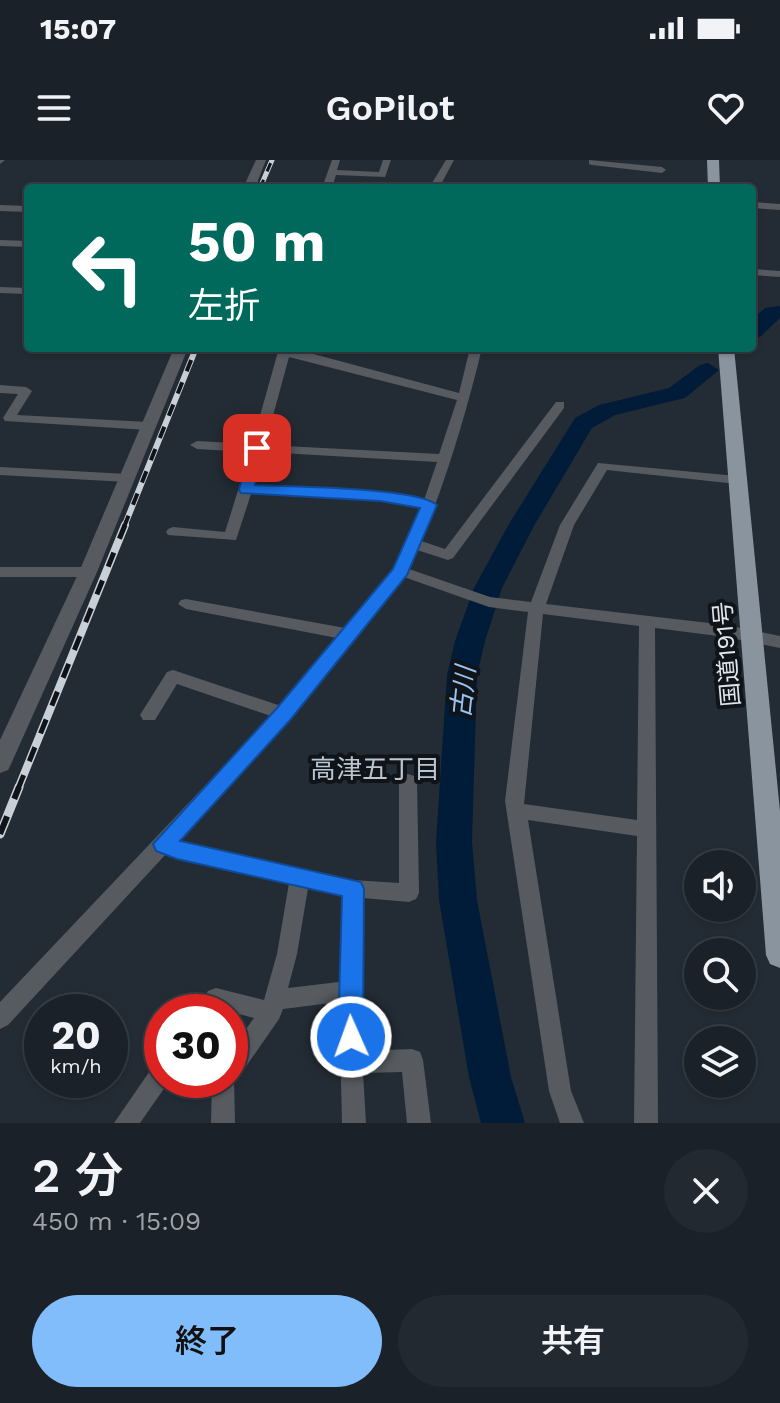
<!DOCTYPE html>
<html lang="ja">
<head>
<meta charset="utf-8">
<style>
  :root { --surface:#1a2128; --page:#232930; --text:#f1f3f6; --muted:#9fa3a8; --line:#383e45; --accent:#80bdfa }
  body { margin:0; font-family:"Work Sans","Noto Sans JP",sans-serif; background:var(--page); color:var(--text); height:100vh; display:flex; flex-direction:column; font-size:30px; white-space:nowrap }
  * { box-sizing:border-box; margin:0 }
  p { font-size:26px; color:var(--muted) }
  .icon { flex:none; width:44px; height:44px; fill:none; stroke:currentColor; stroke-width:2; stroke-linecap:round; stroke-linejoin:round }
  .map { position:relative; height:963px; overflow:hidden }
  .side { display:flex; flex-direction:column; background:var(--surface); flex:1 }
  .side>* { flex:none }
  .guide { position:absolute; left:24px; top:24px; width:732px; height:168px; border-radius:8px; box-shadow:0 2px 6px #0004,0 0 0 2px var(--line); background:#00695c; color:#fff; overflow:hidden }
  .controls { position:absolute; left:684px; top:690px; display:grid; gap:16px }
  .controls a { display:grid; place-items:center; width:72px; height:72px; border-radius:50%; background:var(--surface); box-shadow:0 2px 6px #0004,0 0 0 2px var(--line); font-size:40px }
  .speed { position:absolute; left:24px; top:834px; display:flex; gap:16px; font-size:40px; font-weight:700; text-align:center }
  .speed>* { display:grid; place-content:center; width:104px; height:104px; border-radius:50%; background:var(--surface); box-shadow:0 2px 6px #0004,0 0 0 2px var(--line); line-height:1 }
  .speed small { font-size:20px; font-weight:400 }
  .speed .limit { border:12px solid #d22; background:#fff; color:#111 }
  .pin { position:absolute; display:grid; place-items:center; width:68px; height:68px; color:#fff; margin:-34px; border-radius:16px; box-shadow:0 4px 12px #0006 }
  .me { position:absolute; width:88px; margin:-44px; rotate:358deg; stroke-linejoin:round; filter:drop-shadow(0 0 6px #0008) }
  .turn { display:flex; align-items:center; gap:28px; height:168px; padding:0 32px; font-size:36px }
  .turn .icon { width:104px; height:104px; stroke-width:2.5 }
  .turn b { display:block; font-size:56px; line-height:68px }
  .round { display:grid; place-items:center; flex:none; width:84px; height:84px; border-radius:42px; background:var(--page) }
  .headline { display:flex; align-items:center; justify-content:space-between; height:136px; padding:0 32px }
  h1 { font-size:48px; font-weight:600; line-height:60px }
  .action { display:flex; gap:16px; margin-top:auto; padding:16px 32px }
  .action a { flex:1; height:92px; border-radius:48px; background:var(--accent); color:#111; font-size:32px; font-weight:600; line-height:92px; text-align:center }
  .action a+a { background:var(--page); color:var(--text) }
  .status { display:flex; justify-content:space-between; align-items:center; height:56px; padding:0 40px; background:var(--surface); direction:ltr }
  .status svg { height:22px; fill:currentColor }
  header { display:flex; justify-content:space-between; align-items:center; height:104px; padding:0 32px; background:var(--surface); font-size:36px; font-weight:600 }
  .map>svg:first-child { display:block }
  .lines { fill:none; stroke-linecap:round; stroke-linejoin:round }
  .river { fill:#001c39; fill-rule:evenodd }
  .minor { fill:#575b60; fill-rule:evenodd }
  .tertiary { fill:#575b60; fill-rule:evenodd }
  .trunk { fill:#8a949f; fill-rule:evenodd }
  .rail-far3-casing { stroke:#c9cfd6; stroke-width:5 }
  .rail-far2-casing { stroke:#c9cfd6; stroke-width:6 }
  .rail-far1-casing { stroke:#c9cfd6; stroke-width:8 }
  .rail-casing { stroke:#c9cfd6; stroke-width:9 }
  .rail-far3 { stroke:#101418; stroke-width:3; stroke-dasharray:9; stroke-linecap:butt }
  .rail-far2 { stroke:#101418; stroke-width:4; stroke-dasharray:12; stroke-linecap:butt }
  .rail-far1 { stroke:#101418; stroke-width:5; stroke-dasharray:15; stroke-linecap:butt }
  .rail { stroke:#101418; stroke-width:6; stroke-dasharray:19; stroke-linecap:butt }
  .route { fill:#1a73e8; stroke:#114b97; stroke-width:2 }
  .labels { text-anchor:middle; stroke-width:8; stroke-linejoin:round; paint-order:stroke }
  .street-label { font-size:24px; fill:#e0e6ed; stroke:#101418 }
  .water-label { font-size:26px; font-style:italic; fill:#96c5f5; stroke:#101418 }
  .neighbourhood-label { font-size:26px; fill:#b9c5d1; stroke:#101418 }
</style>
</head>
<body>
<div class="status"><b>15:07</b><svg viewBox="0 0 49 12"><path d="M0 12V9h3v3zM5 12V6h3v6zM10 12V3h3v9zM15 12V0h3v12zM26 1h20v11H26zM47 4h2v5h-2z"/></svg></div>
<header><svg class="icon" aria-label="menu" viewBox="0 0 24 24"><path d="M4 6h16M4 12h16M4 18h16"/></svg>GoPilot<svg class="icon" aria-label="heart" viewBox="0 0 24 24"><path d="M12 20l-8-8c-3-5 5-10 8-4 3-6 11-1 8 4z"/></svg></header>
<div class="map">
<svg width="780" height="963" viewBox="0 0 780 963">
  <rect width="100%" height="100%" fill="#232c35"/>
  <g class="lines">
    <g class="river">
      <polygon points="780,146 780,158 760,177 752,178 752,160 765,148"/>
      <polygon points="708,203 719,210 685,238 615,255 592,268 535,364 502,428 485,481 477,515 472,682 477,740 511,917 525,963 481,963 469,917 439,740 436,682 447,515 455,481 474,428 509,364 575,258 599,245 669,228 700,205"/>
    </g>
    <g class="minor">
      <polygon points="0,0 5,0 0,4"/>
      <polygon points="332,0 340,0 337,10 379,12 383,0 391,0 385,17 336,15 332,28 322,28"/>
      <polygon points="446,0 454,0 439,28 429,28"/>
      <polygon points="589,0 662,7 666,10 662,13 592,5 589,4"/>
      <polygon points="752,42 780,44 780,50 752,48"/>
      <polygon points="0,45 28,46 28,52 0,51"/>
      <polygon points="0,80 28,81 28,87 0,86"/>
      <polygon points="752,109 780,111 780,117 752,115"/>
      <polygon points="0,127 28,128 28,134 0,133"/>
      <path d="M279,188H291L459,233L470,188H482C466,254 447,318 421,381L445,389L556,242H564V248L453,398L448,400L417,390L409,409L490,437L531,442L560,365L598,303L737,316L744,320L737,324L607,310L574,365L546,444L726,465L780,476V488L726,477L655,468L658,963H634L637,676L528,660L571,931L584,963H560L549,931L505,641L528,452L489,447L404,417L290,559L177,681L353,720L399,723V621L402,616L408,614L414,616L417,621L419,733L416,739L409,742L363,738L360,852L362,891L412,889L420,892L423,900L431,963H407L402,912L363,913L366,963H342L339,842L283,849L279,859L238,918L234,920L235,963H211L212,920H230V891L254,858L220,849L218,852H194L208,831L216,828L264,840L277,794L289,723L166,694L8,865L0,869V842L271,556L177,524L155,560H143L140,555L167,512L173,510L281,546L337,478L186,449L178,444L181,440L186,439L345,468L394,409L421,348L380,340L251,334L236,380L168,375L166,372L168,369L173,367L225,372L250,292L197,289L190,285L197,281L252,284ZM289,197L457,240L439,294L265,285ZM263,292L437,302L424,340L380,332L253,326ZM543,454L639,466L637,660L524,644ZM308,728L343,735L339,822L288,828L297,794Z"/>
      <polygon points="0,225 26,227 32,231 17,255 148,262 154,266 148,270 5,261 3,258 18,234 0,233"/>
      <polygon points="0,307 127,314 134,318 127,322 0,315"/>
      <polygon points="0,407 88,407 95,412 88,417 0,417"/>
      <polygon points="162,902 162,920 170,920 140,963 114,963 154,905"/>
    </g>
    <g class="tertiary">
      <polygon points="256,0 266,0 255,28 243,28"/>
      <polygon points="174,188 188,188 97,412 11,604 8,610 0,613 0,580 79,412"/>
    </g>
    <g class="trunk">
      <polygon points="707,0 719,0 720,28 708,28"/>
      <polygon points="718,188 734,188 780,651 780,808 770,804 766,795"/>
    </g>
    <defs>
      <polyline id="rail-far3" points="260,28 272,0"/>
      <polyline id="rail-far2" points="124,367 196,188"/>
      <polyline id="rail-far1" points="18,629 125,365"/>
      <polyline id="rail" points="0,674 19,627"/>
    </defs>
    <use href="#rail-far3" class="rail-far3-casing"/>
    <use href="#rail-far2" class="rail-far2-casing"/>
    <use href="#rail-far1" class="rail-far1-casing"/>
    <use href="#rail" class="rail-casing"/>
    <use href="#rail-far3" class="rail-far3"/>
    <use href="#rail-far2" class="rail-far2"/>
    <use href="#rail-far1" class="rail-far1"/>
    <use href="#rail" class="rail"/>
  </g>
  <path class="route" d="M257,283L264,288L255,325C288,327 418,327 437,345L407,415L291,559L180,681L361,722L364,729L363,877L360,885L351,889L342,885L338,877L342,736L177,699L156,691L153,684L277,548L393,409L420,348L380,341L241,333L239,330L249,288Z"/>
  <g class="labels">
    <g class="street-label">
      <text transform="translate(727 494) rotate(-95)" y="8">国道191号</text>
    </g>
    <g class="water-label">
      <text transform="translate(463 532) rotate(-84)" y="9">古川</text>
    </g>
    <g class="neighbourhood-label">
      <text x="375" y="618">高津五丁目</text>
    </g>
  </g>
</svg>
<div class="controls">
<a><svg class="icon" aria-label="sound" viewBox="0 0 24 24"><path d="M4 9h4l5-4v14l-5-4H4zM17 9q2 3 0 6"/></svg></a>
<a><svg class="icon" aria-label="search" viewBox="0 0 24 24"><circle cx="10" cy="10" r="6"/><path d="M15 15l6 6"/></svg></a>
<a><svg class="icon" aria-label="layers" viewBox="0 0 24 24"><path d="M12 4l9 5-9 5-9-5zM3 14l9 5 9-5"/></svg></a>
</div>
<div class="speed"><div>20<small>km/h</small></div><div class="limit">30</div></div>
<div class="pin" style="left:257px;top:288px;background:#d93025"><svg class="icon" aria-label="arrive" viewBox="0 0 24 24"><path d="M6 21V4h12l-3 4 3 4H6"/></svg></div>
<svg class="me" style="left:351px;top:877px" viewBox="-20 -20 40 40"><circle r="17" fill="#1a73e8" stroke="#fff" stroke-width="3"/><path d="M0-11L8 9 0 5-8 9z" fill="#fff"/></svg>
<div class="guide">
<div class="turn"><svg class="icon" aria-label="left" viewBox="0 0 24 24"><path d="M17 20v-9H6M10 6l-5 5 5 5"/></svg><div><b>50 m</b>左折</div></div>
</div>
</div>
<section class="side">
<div class="headline"><div><h1>2 分</h1><p>450 m · 15:09</p></div><a class="round"><svg class="icon" aria-label="close" viewBox="0 0 24 24"><path d="M6 6l12 12M18 6L6 18"/></svg></a></div>
<div class="action"><a>終了</a><a>共有</a></div>
</section>
</body>
</html>
